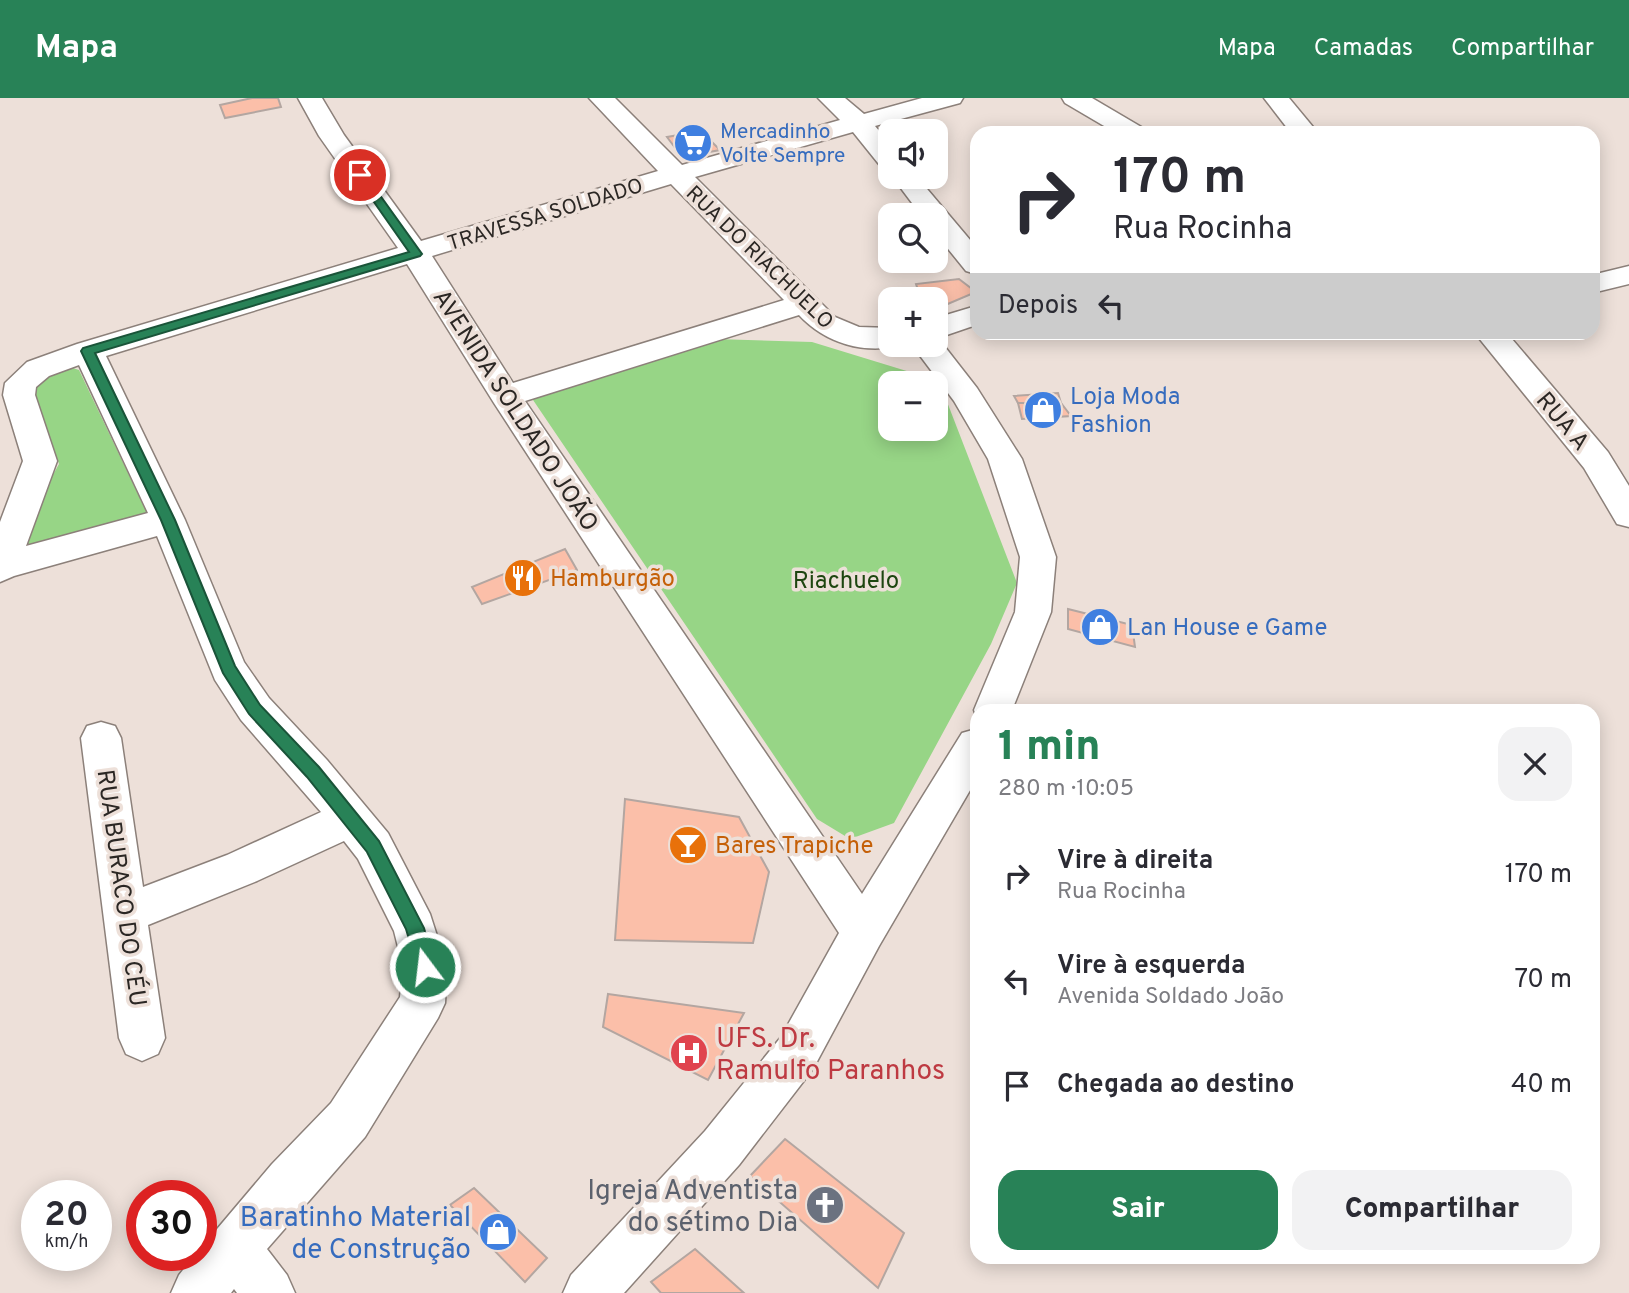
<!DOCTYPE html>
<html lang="pt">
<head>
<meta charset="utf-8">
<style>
  :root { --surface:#fff; --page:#f2f2f3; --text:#2b2b33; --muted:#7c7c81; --accent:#288257 }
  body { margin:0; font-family:Overpass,sans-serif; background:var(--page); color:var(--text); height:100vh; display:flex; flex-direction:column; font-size:26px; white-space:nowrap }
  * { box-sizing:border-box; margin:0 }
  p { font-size:23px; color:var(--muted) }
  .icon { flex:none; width:38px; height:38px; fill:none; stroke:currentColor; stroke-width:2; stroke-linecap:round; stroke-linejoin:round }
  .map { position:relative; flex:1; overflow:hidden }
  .sheet { position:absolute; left:970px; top:606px; width:630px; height:560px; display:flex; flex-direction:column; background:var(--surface); border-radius:21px; box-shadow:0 4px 18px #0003 }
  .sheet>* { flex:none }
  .hud { position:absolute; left:970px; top:28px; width:630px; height:214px; border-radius:21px; box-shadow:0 4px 18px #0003; background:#fff; color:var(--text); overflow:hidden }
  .tools { position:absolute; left:878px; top:21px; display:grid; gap:14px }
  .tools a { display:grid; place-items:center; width:70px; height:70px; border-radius:14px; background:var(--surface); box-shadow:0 4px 18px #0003; font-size:35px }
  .speed { position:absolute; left:21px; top:1082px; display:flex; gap:14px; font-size:35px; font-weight:700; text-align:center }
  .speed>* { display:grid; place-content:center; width:91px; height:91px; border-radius:50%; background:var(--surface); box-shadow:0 4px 18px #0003; line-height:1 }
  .speed small { font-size:18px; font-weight:400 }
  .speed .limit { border:10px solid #d22; background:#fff; color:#111 }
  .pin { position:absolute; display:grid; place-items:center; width:60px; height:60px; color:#fff; margin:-30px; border:4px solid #fff; border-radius:50%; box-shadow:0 2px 7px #0007 }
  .me { position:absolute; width:77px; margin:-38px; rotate:345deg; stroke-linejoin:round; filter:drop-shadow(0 0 5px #0008) }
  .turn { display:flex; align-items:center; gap:24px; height:147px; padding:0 28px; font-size:32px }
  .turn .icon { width:91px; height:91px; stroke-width:2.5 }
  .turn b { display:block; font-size:49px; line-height:60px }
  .then { display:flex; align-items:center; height:66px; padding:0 28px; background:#0003; gap:14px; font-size:26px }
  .round { display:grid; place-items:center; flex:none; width:74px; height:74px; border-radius:21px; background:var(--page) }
  .overview { display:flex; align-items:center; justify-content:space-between; height:119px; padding:0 28px }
  h1 { font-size:42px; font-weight:800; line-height:52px; color:var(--accent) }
  .primary-button { display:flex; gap:14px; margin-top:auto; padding:14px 28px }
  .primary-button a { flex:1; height:80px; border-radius:21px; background:var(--accent); color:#fff; font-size:28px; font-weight:800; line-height:80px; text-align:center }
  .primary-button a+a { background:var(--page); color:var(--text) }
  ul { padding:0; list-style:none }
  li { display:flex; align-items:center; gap:21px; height:105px; padding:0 28px }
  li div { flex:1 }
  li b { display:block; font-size:26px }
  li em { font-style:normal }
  header { display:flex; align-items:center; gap:42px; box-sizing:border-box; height:98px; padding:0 35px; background:var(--accent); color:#fff }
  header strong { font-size:33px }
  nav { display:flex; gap:38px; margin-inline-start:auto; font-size:24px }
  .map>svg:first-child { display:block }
  .green { fill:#97d586 }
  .building { fill:#fbbfa9; stroke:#b3a6a1; stroke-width:2 }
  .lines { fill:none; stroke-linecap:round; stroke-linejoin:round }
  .minor-casing { stroke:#8c807a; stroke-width:3 }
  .minor { fill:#fff; fill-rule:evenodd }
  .route { fill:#288257; stroke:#1a5439; stroke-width:2 }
  .labels { text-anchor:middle; stroke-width:7; stroke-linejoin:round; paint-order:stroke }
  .far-shop-label { font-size:21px; fill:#366cbe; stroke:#ede0d9; text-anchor:start }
  .far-street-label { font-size:21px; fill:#2b2724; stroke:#ede0d9 }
  .shop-label { font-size:24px; fill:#366cbe; stroke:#ede0d9; text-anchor:start }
  .street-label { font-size:24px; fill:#2b2724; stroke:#ede0d9 }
  .food-label { font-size:24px; fill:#c56008; stroke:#ede0d9; text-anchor:start }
  .park-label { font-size:24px; fill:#1e4610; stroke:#ede0d9 }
  .near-health-label { font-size:28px; fill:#be3a42; stroke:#ede0d9; text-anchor:start }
  .near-worship-label { font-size:28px; fill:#5b616d; stroke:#ede0d9; text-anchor:end }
  .near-shop-label { font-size:28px; fill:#366cbe; stroke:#ede0d9; text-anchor:end }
</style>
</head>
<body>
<header>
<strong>Mapa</strong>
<nav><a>Mapa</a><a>Camadas</a><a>Compartilhar</a></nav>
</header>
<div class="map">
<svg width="1629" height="1195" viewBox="0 0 1629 1195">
  <rect width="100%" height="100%" fill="#ede0d9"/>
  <g class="green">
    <polygon points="715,241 812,244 923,278 932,285 891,285 891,331 936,331 936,289 944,296 1017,485 991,546 894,725 850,741 817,721 531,299"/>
    <polygon points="67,268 79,272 148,417 32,453 18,449 33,412 59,366 31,288"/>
  </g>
  <g class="building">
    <polygon points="252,0 278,0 281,9 225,20 220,7"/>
    <polygon points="701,33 720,52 682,59 667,39"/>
    <polygon points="959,181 976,194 936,211 936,201 921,201 916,186"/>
    <polygon points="1058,295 1061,305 1018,305 1014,298"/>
    <polygon points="1018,305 1061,305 1071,318 1022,321"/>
    <polygon points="565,451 577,472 482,506 472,489"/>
    <polygon points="1068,511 1132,527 1135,549 1068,531"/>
    <polygon points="625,701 739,719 769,774 753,845 615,842"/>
    <polygon points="608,896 744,915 708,982 603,929"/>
    <polygon points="785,1041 904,1135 878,1190 750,1078"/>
    <polygon points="474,1090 547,1160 525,1184 450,1107"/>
    <polygon points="695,1151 744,1195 661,1195 651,1184"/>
  </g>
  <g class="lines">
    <defs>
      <g id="minor">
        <path d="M298,0H322L344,37L421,143L658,73L589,0H615L682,67L840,22L818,0H845L864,16L922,0H963L960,5L875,28L891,47V72L882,70L853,34L695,79L835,219L859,229L891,230V247H902C864,257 825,245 799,217L525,303L862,796L962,635L976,631V682L879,848L813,971L739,1067L624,1195H563L571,1177L705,1033L781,939L839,835L494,305L407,166L106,258L185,422L244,564L269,600L327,662L388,735L430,816L447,869L445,905L438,920L365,1039L267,1151L287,1177L295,1195H237L234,1191L231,1195H171L179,1177L195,1157H201V1150L272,1066L331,1005L400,899L403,869L394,833L358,761L344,743L257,783L148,827L165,940L158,956L142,963L126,956L119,940L81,640L87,628L101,624L115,628L121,640L143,789L227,757L321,714L241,622L215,582L157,438L14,478L0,484V424L23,363L3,297L5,285L27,264L77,246L398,150L319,38ZM671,86L784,202L513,285L432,158ZM79,267L148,415L26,448L57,363L35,297L36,289L49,278Z"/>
        <polygon points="1062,0 1092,0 1143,30 1147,35 1116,35 1065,5"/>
        <polygon points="1264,0 1289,0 1318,35 1291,35"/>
        <polygon points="891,77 917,79 976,149 976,176 966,173 936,136 936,117 921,117"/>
        <polygon points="1629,168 1629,186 1592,195 1592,177"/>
        <polygon points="976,208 976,227 938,240 977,290 1022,361 1056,459 1051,514 1012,612 976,612 976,618 974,612 1015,514 1020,459 988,361 954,303 912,247 936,247 936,220"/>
        <polygon points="1474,234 1506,234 1608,354 1629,388 1629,429 1617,426 1584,370"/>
      </g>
    </defs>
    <use href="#minor" class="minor-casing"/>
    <use href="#minor" class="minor"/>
  </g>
  <polygon class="route" points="356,75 364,75 422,156 420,158 95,255 175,422 235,568 260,607 319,669 379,743 424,830 435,869 432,875 425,878 419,875 406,831 367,754 307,679 249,616 223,575 161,422 81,253 83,250 409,154 355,77"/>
  <defs>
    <symbol id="supermarket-disc" viewBox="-11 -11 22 22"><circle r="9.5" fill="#3f7fe0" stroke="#ede0d9"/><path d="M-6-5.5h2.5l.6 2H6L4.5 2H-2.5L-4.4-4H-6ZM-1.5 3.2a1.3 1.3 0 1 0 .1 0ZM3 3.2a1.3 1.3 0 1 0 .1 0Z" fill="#fff"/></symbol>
    <symbol id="shop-disc" viewBox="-11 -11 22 22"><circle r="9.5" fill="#3f7fe0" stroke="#ede0d9"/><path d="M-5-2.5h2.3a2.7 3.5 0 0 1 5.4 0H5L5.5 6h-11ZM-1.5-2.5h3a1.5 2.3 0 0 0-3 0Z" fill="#fff"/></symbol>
    <symbol id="restaurant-disc" viewBox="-11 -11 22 22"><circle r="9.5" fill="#e8710a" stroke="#ede0d9"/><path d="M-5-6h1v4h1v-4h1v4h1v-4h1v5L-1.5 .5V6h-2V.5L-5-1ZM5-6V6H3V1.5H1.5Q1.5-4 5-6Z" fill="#fff"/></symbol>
    <symbol id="bar-disc" viewBox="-11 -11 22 22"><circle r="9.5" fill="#e8710a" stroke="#ede0d9"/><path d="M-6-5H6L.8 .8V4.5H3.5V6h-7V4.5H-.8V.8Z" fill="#fff"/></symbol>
    <symbol id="hospital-disc" viewBox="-11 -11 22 22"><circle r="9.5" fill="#e0444e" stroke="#ede0d9"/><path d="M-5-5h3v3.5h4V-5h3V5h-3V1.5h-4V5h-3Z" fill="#fff"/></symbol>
    <symbol id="church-disc" viewBox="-11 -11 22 22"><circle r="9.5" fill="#6b7280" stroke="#ede0d9"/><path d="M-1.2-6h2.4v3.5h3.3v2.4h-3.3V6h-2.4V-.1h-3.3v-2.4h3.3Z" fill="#fff"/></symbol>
  </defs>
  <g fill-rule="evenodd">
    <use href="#supermarket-disc" x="671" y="23" width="44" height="44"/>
    <use href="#shop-disc" x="1021" y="290" width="44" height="44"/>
    <use href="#restaurant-disc" x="501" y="458" width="44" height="44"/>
    <use href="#shop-disc" x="1078" y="507" width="44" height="44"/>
    <use href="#bar-disc" x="666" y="725" width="44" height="44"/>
    <use href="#hospital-disc" x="667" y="933" width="44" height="44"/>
    <use href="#church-disc" x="803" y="1085" width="44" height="44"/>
    <use href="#shop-disc" x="476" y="1112" width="44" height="44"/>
  </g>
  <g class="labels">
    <g class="far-shop-label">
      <text x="720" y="40">Mercadinho<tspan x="720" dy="24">Volte Sempre</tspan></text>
    </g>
    <g class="far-street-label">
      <text transform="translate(545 116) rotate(-17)" y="7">TRAVESSA SOLDADO</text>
      <text transform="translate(760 159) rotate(44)" y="7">RUA DO RIACHUELO</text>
    </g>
    <g class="shop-label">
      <text x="1070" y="306">Loja Moda<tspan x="1070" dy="28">Fashion</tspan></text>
      <text x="1127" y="537">Lan House e Game</text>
    </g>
    <g class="street-label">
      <text transform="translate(516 312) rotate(57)" y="8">AVENIDA SOLDADO JOÃO</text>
      <text transform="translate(1563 323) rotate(50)" y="8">RUA A</text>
      <text transform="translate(122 790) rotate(82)" y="8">RUA BURACO DO CÉU</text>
    </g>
    <g class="food-label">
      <text x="550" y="488">Hamburgão</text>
      <text x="715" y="755">Bares Trapiche</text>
    </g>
    <g class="park-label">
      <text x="846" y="490">Riachuelo</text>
    </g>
    <g class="near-health-label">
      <text x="716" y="949">UFS. Dr.<tspan x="716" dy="32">Ramulfo Paranhos</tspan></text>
    </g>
    <g class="near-worship-label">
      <text x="798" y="1101">Igreja Adventista<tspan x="798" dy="32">do sétimo Dia</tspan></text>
    </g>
    <g class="near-shop-label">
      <text x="471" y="1128">Baratinho Material<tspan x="471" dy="32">de Construção</tspan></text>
    </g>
  </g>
</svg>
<div class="tools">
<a><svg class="icon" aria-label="sound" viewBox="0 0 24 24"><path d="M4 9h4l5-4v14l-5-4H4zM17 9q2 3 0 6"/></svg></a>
<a><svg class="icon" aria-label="search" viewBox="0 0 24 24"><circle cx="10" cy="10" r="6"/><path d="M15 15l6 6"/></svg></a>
<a>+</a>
<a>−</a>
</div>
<div class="speed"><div>20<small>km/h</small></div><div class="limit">30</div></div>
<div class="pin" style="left:360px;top:77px;background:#d93025"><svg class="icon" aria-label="arrive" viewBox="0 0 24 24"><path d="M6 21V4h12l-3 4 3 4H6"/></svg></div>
<svg class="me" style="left:425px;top:869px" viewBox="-20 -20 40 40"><circle r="17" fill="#288257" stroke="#fff" stroke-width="3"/><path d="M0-11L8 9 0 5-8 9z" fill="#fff"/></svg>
<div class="hud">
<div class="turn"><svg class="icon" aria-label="right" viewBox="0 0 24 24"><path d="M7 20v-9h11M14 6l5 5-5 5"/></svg><div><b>170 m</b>Rua Rocinha</div></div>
<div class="then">Depois<svg class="icon" aria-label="left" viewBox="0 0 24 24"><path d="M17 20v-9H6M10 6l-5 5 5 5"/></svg></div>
</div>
<section class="sheet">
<div class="overview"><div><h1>1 min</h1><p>280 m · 10:05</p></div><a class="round"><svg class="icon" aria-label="close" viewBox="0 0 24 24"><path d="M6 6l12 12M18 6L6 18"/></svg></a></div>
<ul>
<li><svg class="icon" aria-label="right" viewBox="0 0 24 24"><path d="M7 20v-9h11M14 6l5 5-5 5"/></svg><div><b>Vire à direita</b><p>Rua Rocinha</p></div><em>170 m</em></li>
<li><svg class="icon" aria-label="left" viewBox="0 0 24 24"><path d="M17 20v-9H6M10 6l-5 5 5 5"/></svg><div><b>Vire à esquerda</b><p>Avenida Soldado João</p></div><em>70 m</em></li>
<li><svg class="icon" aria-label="arrive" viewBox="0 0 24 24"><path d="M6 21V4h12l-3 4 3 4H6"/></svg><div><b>Chegada ao destino</b></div><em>40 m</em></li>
</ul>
<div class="primary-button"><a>Sair</a><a>Compartilhar</a></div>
</section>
</div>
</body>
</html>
